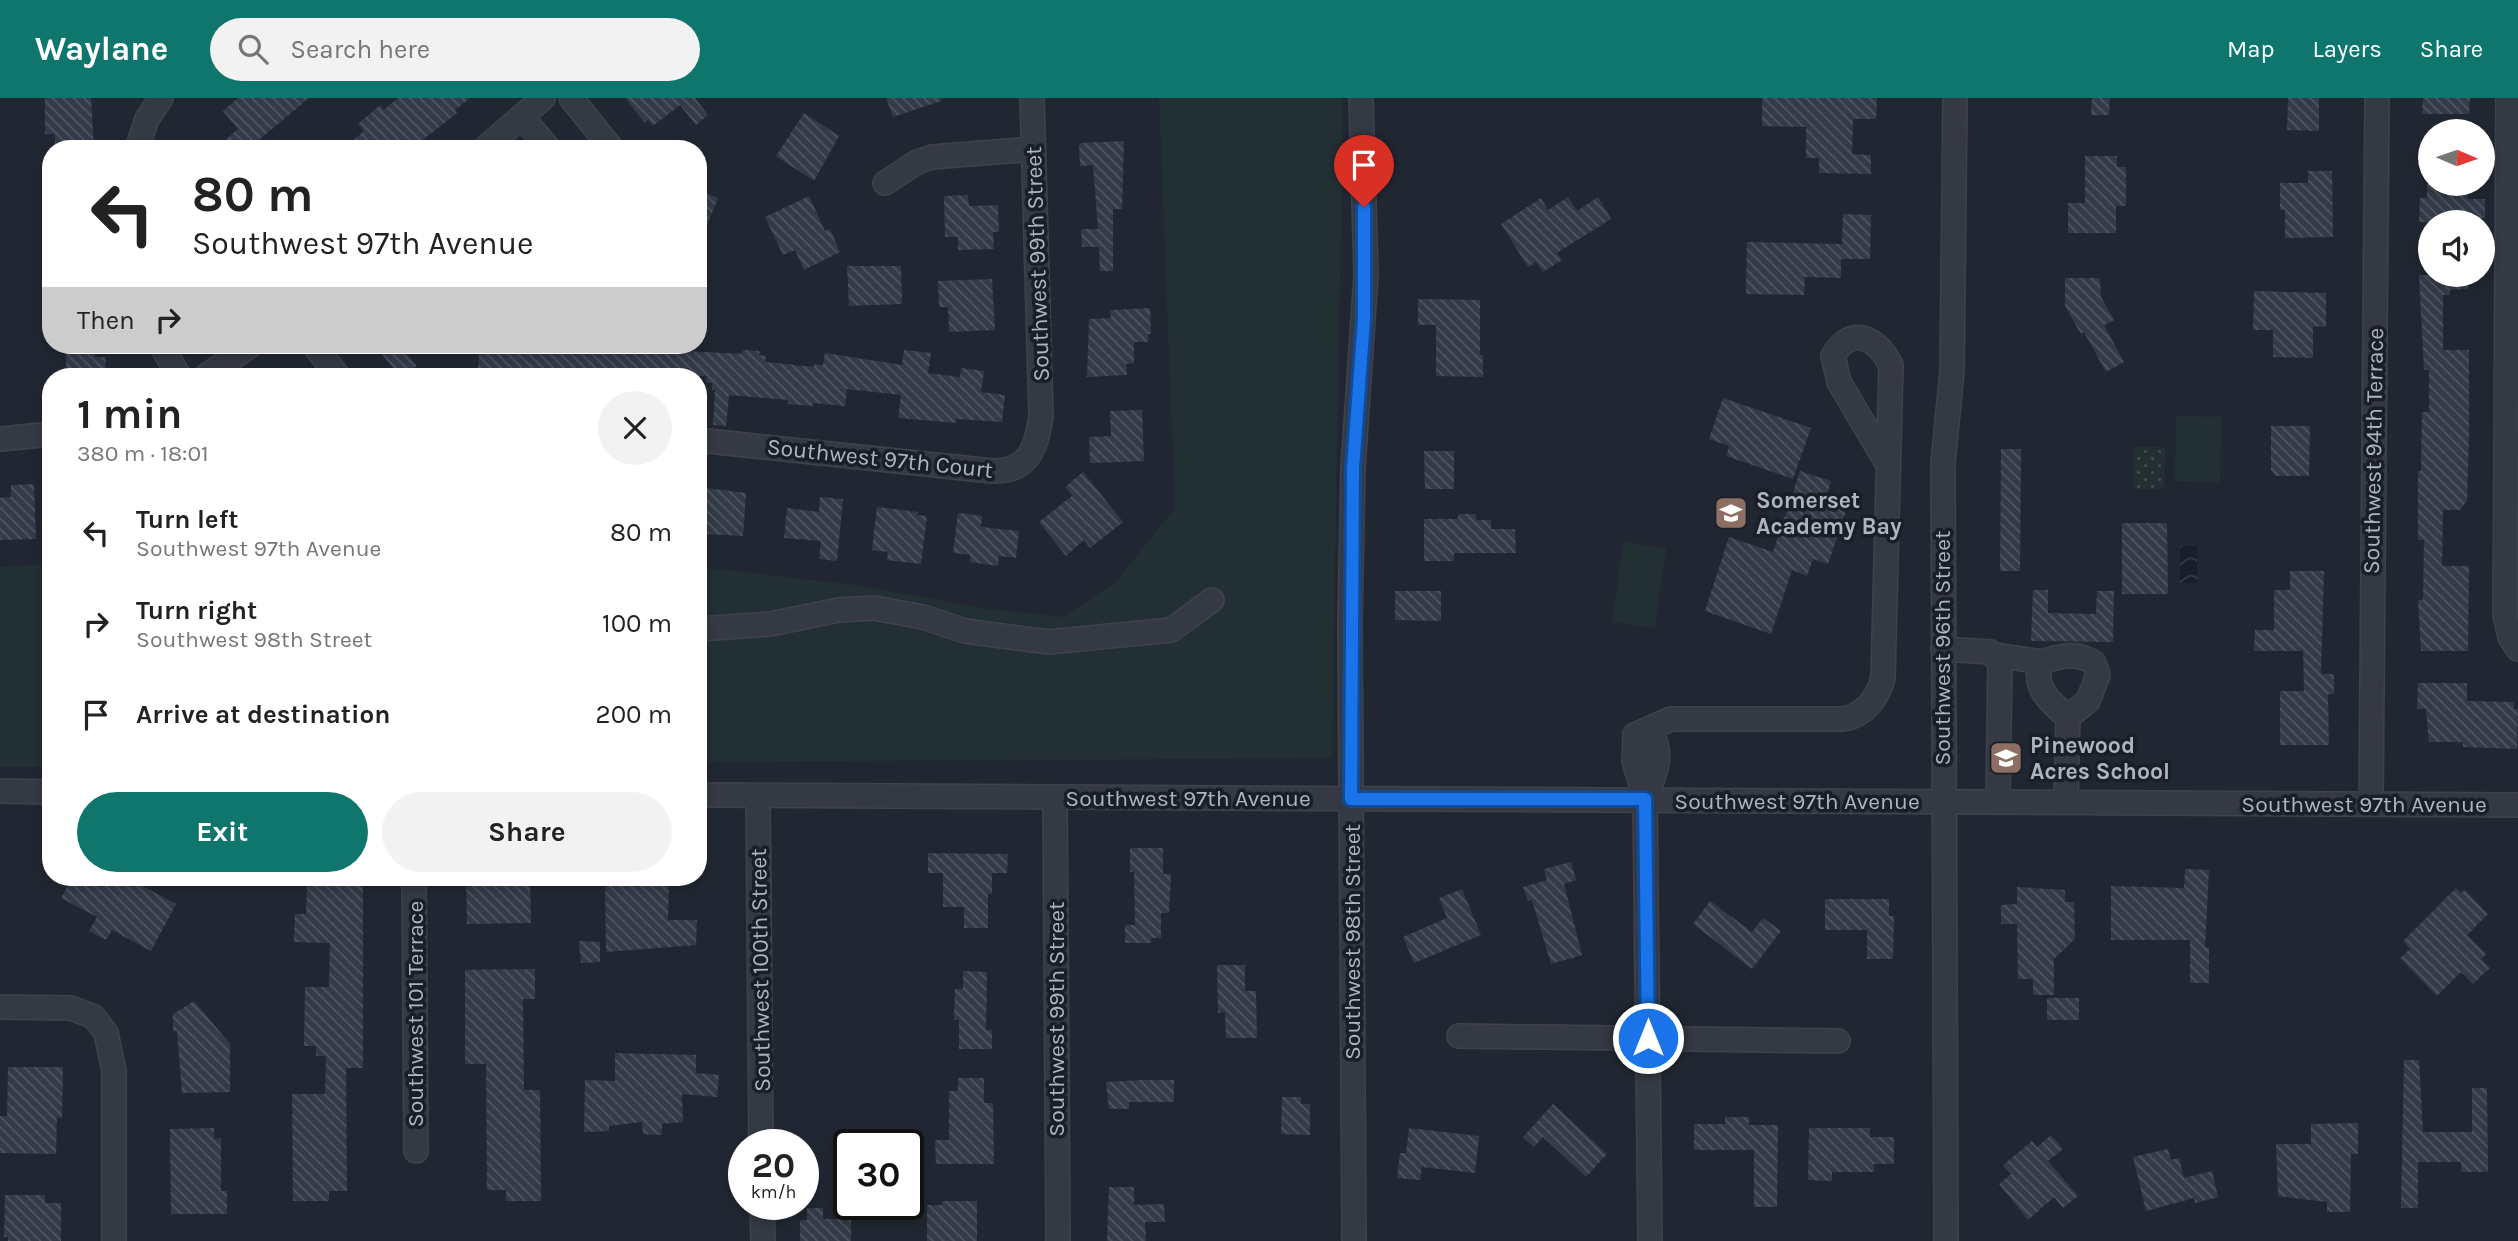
<!DOCTYPE html>
<html lang="en">
<head>
<meta charset="utf-8">
<style>
  :root { --surface:#fff; --page:#f2f2f2; --text:#222; --muted:#767676; --accent:#0f766e }
  body { margin:0; font-family:Karla,sans-serif; background:var(--page); color:var(--text); height:100vh; display:flex; flex-direction:column; font-size:26px; white-space:nowrap }
  * { box-sizing:border-box; margin:0 }
  p { font-size:23px; color:var(--muted) }
  .icon { flex:none; width:38px; height:38px; fill:none; stroke:currentColor; stroke-width:2; stroke-linecap:round; stroke-linejoin:round }
  .map { position:relative; flex:1; overflow:hidden }
  .side { position:absolute; left:42px; top:270px; width:665px; height:518px; display:flex; flex-direction:column; background:var(--surface); border-radius:28px; box-shadow:0 4px 10px #0003 }
  .side>* { flex:none }
  .banner { position:absolute; left:42px; top:42px; width:665px; height:214px; border-radius:28px; box-shadow:0 4px 10px #0003; background:#fff; color:var(--text); overflow:hidden }
  .needle { width:46px; rotate:92deg }
  .controls { position:absolute; left:2418px; top:21px; display:grid; gap:14px }
  .controls a { display:grid; place-items:center; width:77px; height:77px; border-radius:50%; background:var(--surface); box-shadow:0 4px 10px #0003; font-size:35px }
  .speed { position:absolute; left:728px; top:1031px; display:flex; gap:14px; font-size:35px; font-weight:700; text-align:center }
  .speed>* { display:grid; place-content:center; width:91px; height:91px; border-radius:50%; background:var(--surface); box-shadow:0 4px 10px #0003; line-height:1 }
  .speed small { font-size:18px; font-weight:400 }
  .speed .limit { border:4px solid #111; border-radius:10px; background:#fff; color:#111 }
  .pin { position:absolute; display:grid; place-items:center; width:60px; height:60px; color:#fff; margin:-72px -30px; border-radius:50% 50% 50% 0; rotate:-45deg; box-shadow:0 0 7px #0007 }
  .pin .icon { rotate:45deg }
  .me { position:absolute; width:77px; margin:-38px; rotate:0deg; stroke-linejoin:round; filter:drop-shadow(0 0 5px #0008) }
  .turn { display:flex; align-items:center; gap:24px; height:147px; padding:0 35px; font-size:32px }
  .turn .icon { width:91px; height:91px; stroke-width:2.5 }
  .turn b { display:block; font-size:49px; line-height:60px }
  .then { display:flex; align-items:center; height:66px; padding:0 35px; background:#0003; gap:14px; font-size:26px }
  .round { display:grid; place-items:center; flex:none; width:74px; height:74px; border-radius:37px; background:var(--page) }
  .summary { display:flex; align-items:center; justify-content:space-between; height:119px; padding:0 35px }
  h1 { font-size:42px; font-weight:700; line-height:52px }
  .primary-button { display:flex; gap:14px; margin-top:auto; padding:14px 35px }
  .primary-button a { flex:1; height:80px; border-radius:42px; background:var(--accent); color:#fff; font-size:28px; font-weight:700; line-height:80px; text-align:center }
  .primary-button a+a { background:var(--page); color:var(--text) }
  ul { padding:0; list-style:none }
  li { display:flex; align-items:center; gap:21px; height:91px; padding:0 35px }
  li div { flex:1 }
  li b { display:block; font-size:26px }
  li em { font-style:normal }
  header { display:flex; align-items:center; gap:42px; box-sizing:border-box; height:98px; padding:0 35px; background:var(--accent); color:#fff }
  header strong { font-size:33px }
  nav { display:flex; gap:38px; margin-inline-start:auto; font-size:24px }
  .search { width:490px; height:63px; background:var(--page); display:flex; align-items:center; gap:18px; box-sizing:border-box; padding:0 24px; border-radius:38px; color:var(--muted); font-size:26px }
  .map>svg:first-child { display:block }
  .grass { fill:#233033 }
  .park { fill:url(#park-dots) }
  .water { fill:url(#water-waves) }
  .building { fill:url(#building-back-hatch) }
  .lines { fill:none; stroke-linecap:round; stroke-linejoin:round }
  .minor-casing { stroke:#3e424d; stroke-width:26 }
  .minor { stroke:#343943; stroke-width:23 }
  .route-casing { stroke:#114b97; stroke-width:18 }
  .route { stroke:#1a73e8; stroke-width:12 }
  .labels { text-anchor:middle; stroke-width:7; stroke-linejoin:round; paint-order:stroke }
  .street-label { font-size:23px; fill:#aeb4c0; stroke:#1a1e27 }
  .poi-label { font-size:23px; font-weight:bold; fill:#aeb4c0; stroke:#1a1e27; text-anchor:start }
</style>
</head>
<body>
<header>
<strong>Waylane</strong>
<div class="search"><svg class="icon" aria-label="search" viewBox="0 0 24 24"><circle cx="10" cy="10" r="6"/><path d="M15 15l6 6"/></svg>Search here</div>
<nav><a>Map</a><a>Layers</a><a>Share</a></nav>
</header>
<div class="map">
<svg width="2518" height="1143" viewBox="0 0 2518 1143">
  <defs>
    <pattern id="park-dots" width="8" height="8" patternUnits="userSpaceOnUse" patternTransform="scale(1.75)"><rect width="8" height="8" fill="#233033"/><path d="M2 2h.1M6 6h.1" fill="none" stroke="#404c4f" stroke-width="1.8" stroke-linecap="round"/></pattern>
    <pattern id="water-waves" width="16" height="10" patternUnits="userSpaceOnUse" patternTransform="scale(1.75)"><rect width="16" height="10" fill="#171e2e"/><path d="M0 5q4-4 8 0t8 0" fill="none" stroke="#363c4a"/></pattern>
    <pattern id="building-back-hatch" width="6" height="6" patternUnits="userSpaceOnUse" patternTransform="scale(1.75)"><rect width="6" height="6" fill="#343b48"/><path d="M-1 5l2 2M0 0l6 6M5-1l2 2" fill="none" stroke="#4f5561"/></pattern>
  </defs>
  <rect width="100%" height="100%" fill="#212732"/>
  <g class="grass">
    <polygon points="1159,0 1343,0 1332,660 698,664 698,469 855,487 988,511 1064,519 1115,485 1175,410"/>
    <polygon points="2176,318 2221,319 2220,384 2175,383"/>
    <polygon points="1623,444 1666,450 1655,530 1612,524"/>
    <polygon points="51,466 51,669 0,669 0,469"/>
  </g>
  <polygon class="park" points="2133,349 2165,349 2164,391 2133,391"/>
  <rect class="water" x="2180" y="448" width="17" height="37"/>
  <g class="building">
    <polygon points="45,0 91,0 94,51 55,51 55,36 45,36"/>
    <polygon points="238,0 309,0 248,51 215,51 238,31 223,13"/>
    <polygon points="398,0 470,0 455,12 457,15 411,51 402,51 396,44 388,51 343,51 364,33 358,26 380,7 384,12"/>
    <polygon points="625,0 695,0 708,17 696,27 680,7 653,28 648,22 645,25"/>
    <polygon points="886,0 941,0 941,3 893,19"/>
    <polygon points="1762,0 1877,0 1876,21 1853,21 1852,56 1871,57 1871,76 1819,75 1819,60 1806,60 1806,29 1762,28"/>
    <polygon points="2092,0 2110,0 2109,17 2091,17"/>
    <polygon points="2288,0 2319,0 2319,33 2287,32"/>
    <polygon points="2423,0 2470,0 2469,16 2422,16"/>
    <polygon points="804,15 839,38 814,83 776,58"/>
    <polygon points="1124,43 1122,111 1113,111 1113,173 1100,173 1099,149 1082,149 1081,131 1098,131 1093,67 1080,68 1079,45"/>
    <polygon points="2085,58 2117,58 2117,69 2126,69 2126,108 2116,108 2116,135 2068,135 2068,105 2085,105"/>
    <polygon points="2308,73 2332,73 2333,139 2285,140 2285,112 2280,112 2280,85 2308,85"/>
    <polygon points="2427,86 2468,86 2468,101 2485,101 2485,120 2468,120 2468,124 2419,124 2420,100 2427,100"/>
    <polygon points="698,92 718,100 699,147 698,147"/>
    <polygon points="968,97 969,108 998,107 999,134 993,134 994,151 958,152 958,139 945,139 944,98"/>
    <polygon points="809,98 825,133 830,131 840,154 804,172 795,152 783,157 765,119"/>
    <polygon points="1568,99 1577,113 1598,99 1611,121 1557,155 1562,162 1543,174 1536,164 1528,169 1501,126 1541,100 1548,112"/>
    <polygon points="1843,116 1871,117 1870,161 1841,161 1841,180 1805,179 1804,197 1746,196 1747,144 1842,146"/>
    <polygon points="847,168 901,168 902,206 849,208"/>
    <polygon points="2419,177 2468,177 2468,191 2450,192 2450,197 2443,197 2443,252 2469,252 2469,337 2467,403 2460,412 2443,412 2442,468 2469,468 2468,553 2421,553 2418,502 2423,502 2424,442 2418,442 2418,373 2421,373 2422,314 2429,314 2429,272 2424,272"/>
    <polygon points="2065,180 2100,180 2101,199 2114,222 2104,227 2124,264 2106,274 2084,234 2081,236 2065,208"/>
    <polygon points="992,181 995,232 949,234 948,209 939,209 938,183"/>
    <polygon points="2254,193 2326,195 2326,229 2313,228 2313,260 2273,259 2273,232 2253,232"/>
    <polygon points="1418,201 1480,202 1480,257 1483,257 1483,279 1436,278 1436,227 1418,227"/>
    <polygon points="1150,210 1151,236 1148,236 1148,244 1134,244 1134,265 1126,266 1127,277 1087,279 1089,221 1111,220 1110,212"/>
    <polygon points="66,247 95,247 95,259 106,259 105,278 66,278"/>
    <polygon points="374,247 399,247 417,268 400,278"/>
    <polygon points="496,247 522,247 526,255 577,253 577,247 742,256 743,252 760,253 759,257 766,258 765,264 814,269 814,266 823,267 825,255 902,267 904,252 931,255 928,275 960,279 961,270 984,273 981,294 1005,297 1002,324 956,321 956,325 898,320 901,297 847,291 845,308 813,305 813,308 788,306 788,302 729,297 726,328 713,327 715,292 712,292 712,285 706,284 707,278 478,278 479,251 497,251"/>
    <polygon points="1723,300 1811,330 1793,381 1726,358 1729,348 1709,341"/>
    <polygon points="1142,312 1144,363 1090,365 1089,339 1111,338 1110,313"/>
    <polygon points="2271,328 2310,328 2309,378 2276,378 2271,372"/>
    <polygon points="2001,351 2021,351 2020,473 2000,473"/>
    <polygon points="1424,353 1454,353 1454,391 1425,391"/>
    <polygon points="1800,373 1831,383 1824,406 1846,413 1828,466 1813,461 1807,478 1792,472 1771,536 1705,513 1729,439 1773,454"/>
    <polygon points="1083,374 1123,424 1090,450 1084,442 1066,458 1039,424 1072,398 1065,389"/>
    <polygon points="34,386 36,441 0,442 0,400 11,399 11,387"/>
    <polygon points="698,389 746,395 743,438 707,436 708,429 698,429"/>
    <polygon points="820,399 843,401 837,463 819,461 821,443 784,440 787,410 819,414"/>
    <polygon points="877,409 918,414 917,417 927,418 921,466 887,462 888,454 872,452"/>
    <polygon points="958,415 982,418 981,429 1019,433 1016,460 999,458 998,468 970,464 970,457 953,455"/>
    <polygon points="1458,416 1476,416 1476,422 1491,422 1491,431 1515,431 1516,455 1454,455 1454,463 1424,463 1424,421 1458,421"/>
    <polygon points="2122,425 2167,425 2168,496 2122,496"/>
    <polygon points="2290,473 2324,473 2321,576 2334,576 2334,596 2328,596 2329,647 2280,647 2280,593 2304,593 2303,553 2254,553 2255,532 2274,532 2274,492 2290,492"/>
    <polygon points="2033,492 2048,492 2048,515 2096,516 2097,493 2114,493 2113,544 2031,543"/>
    <polygon points="1395,493 1441,493 1441,523 1395,522"/>
    <polygon points="2418,585 2467,585 2467,603 2514,604 2514,611 2518,611 2517,651 2463,649 2463,644 2429,644 2426,611 2417,611"/>
    <polygon points="1130,750 1163,750 1163,776 1171,776 1169,815 1161,815 1161,840 1151,840 1151,845 1125,845 1125,827 1135,827 1134,774 1130,774"/>
    <polygon points="928,755 1008,756 1007,775 992,775 992,796 988,796 988,830 964,830 964,809 943,809 943,775 928,775"/>
    <polygon points="1571,764 1576,782 1564,786 1582,857 1551,866 1532,802 1528,803 1523,789 1547,782 1544,771"/>
    <polygon points="2185,771 2209,772 2205,849 2209,849 2209,885 2190,885 2190,842 2111,842 2111,788 2184,790"/>
    <polygon points="73,779 106,779 124,788 128,780 176,806 151,853 112,832 106,842 89,833 97,819 61,800"/>
    <polygon points="311,779 363,779 363,970 346,970 347,1093 329,1093 329,1103 293,1103 292,996 325,996 326,958 316,958 316,948 304,948 305,889 329,889 330,845 294,844 295,816 306,816 307,787 311,787"/>
    <polygon points="466,779 530,779 531,825 467,826"/>
    <polygon points="605,779 669,779 668,822 697,822 696,847 606,854"/>
    <polygon points="2017,789 2065,792 2065,804 2074,804 2075,841 2054,861 2054,897 2033,897 2033,881 2018,881 2017,826 2001,826 2001,807 2017,806"/>
    <polygon points="2456,790 2461,795 2465,792 2488,816 2467,837 2486,856 2481,861 2490,870 2473,886 2461,874 2437,898 2400,860 2410,851 2403,843"/>
    <polygon points="1462,791 1481,837 1414,865 1403,839 1447,820 1439,800"/>
    <polygon points="1825,801 1889,801 1889,818 1894,818 1893,861 1867,861 1867,832 1825,832"/>
    <polygon points="1710,803 1752,834 1763,820 1781,833 1752,871 1693,826"/>
    <polygon points="579,843 600,844 600,864 581,865"/>
    <polygon points="1217,867 1245,867 1245,893 1256,893 1257,940 1226,940 1225,914 1218,915"/>
    <polygon points="535,871 535,901 523,901 524,992 540,992 541,1103 506,1103 506,1092 487,1092 486,966 465,966 465,872"/>
    <polygon points="963,873 987,874 986,932 992,932 992,951 959,951 959,922 954,922 955,891 963,891"/>
    <rect x="2047" y="900" width="32" height="22"/>
    <polygon points="194,903 230,946 230,994 182,995 177,933 173,933 173,916"/>
    <polygon points="615,955 696,957 696,975 719,977 717,999 682,996 683,1024 662,1026 662,1037 643,1036 642,1024 609,1028 609,1033 584,1034 585,982 615,983"/>
    <polygon points="2404,962 2419,962 2423,1034 2472,1034 2472,990 2487,990 2488,1074 2461,1074 2461,1064 2418,1064 2418,1110 2401,1110"/>
    <polygon points="8,969 63,969 62,1020 57,1019 56,1056 0,1055 0,1018 7,1018"/>
    <polygon points="958,980 984,980 984,1005 993,1005 994,1066 936,1066 935,1042 949,1042 949,993 958,993"/>
    <polygon points="1142,982 1174,982 1174,1004 1129,1004 1129,1011 1109,1011 1106,984"/>
    <polygon points="1282,999 1301,999 1301,1006 1310,1006 1310,1037 1281,1036"/>
    <polygon points="1553,1006 1607,1056 1586,1079 1543,1039 1534,1049 1523,1039"/>
    <polygon points="1725,1019 1749,1019 1749,1027 1778,1027 1777,1109 1754,1109 1754,1052 1694,1052 1694,1026 1725,1026"/>
    <polygon points="2358,1025 2358,1056 2351,1056 2350,1114 2327,1114 2327,1104 2278,1098 2276,1046 2311,1046 2311,1026"/>
    <polygon points="214,1030 214,1041 221,1040 221,1093 227,1093 227,1116 171,1116 170,1031"/>
    <polygon points="1409,1030 1479,1038 1475,1075 1422,1069 1420,1082 1397,1080 1400,1055 1406,1055"/>
    <polygon points="1809,1030 1870,1030 1870,1039 1894,1039 1894,1066 1874,1066 1874,1074 1832,1074 1832,1083 1808,1082"/>
    <polygon points="2051,1037 2063,1051 2048,1063 2078,1098 2063,1110 2054,1099 2028,1122 1999,1086 2011,1076 2003,1067 2032,1043 2037,1049"/>
    <polygon points="2168,1051 2171,1062 2179,1060 2184,1080 2212,1073 2218,1099 2195,1105 2194,1100 2146,1113 2133,1059"/>
    <polygon points="1109,1089 1134,1089 1134,1107 1164,1106 1165,1124 1145,1124 1146,1143 1107,1143"/>
    <polygon points="5,1097 45,1097 45,1105 61,1105 61,1143 8,1143 8,1139 4,1139"/>
    <polygon points="942,1103 977,1103 977,1143 927,1143 927,1107 942,1107"/>
    <polygon points="807,1110 823,1110 823,1121 851,1121 851,1143 800,1143 800,1122 807,1122"/>
  </g>
  <g class="lines">
    <defs>
      <g id="minor">
        <polyline points="571,0 612,51"/>
        <polyline points="2508,0 2505,517 2510,539 2518,551"/>
        <polyline points="522,19 549,51"/>
        <polyline points="137,51 147,21 161,0"/>
        <polyline points="484,51 543,0"/>
        <polyline points="885,85 917,64 932,59 1033,51"/>
        <polyline points="161,247 179,278"/>
        <polyline points="314,247 338,278"/>
        <polyline points="206,278 251,247"/>
        <polyline points="0,341 51,336"/>
        <path d="M698,342L992,373C1029,374 1037,349 1041,317L1032,0"/>
        <polyline points="698,531 770,526 839,512 874,510 923,519 965,533 1048,544 1171,532 1212,502"/>
        <polyline points="1943,551 1990,554 2000,564 1998,704"/>
        <polyline points="1996,557 2042,564"/>
        <polyline points="0,693 51,694"/>
        <polyline points="698,697 2518,707"/>
        <polyline points="758,698 761,1046"/>
        <polyline points="1055,699 1058,1143"/>
        <path d="M1645,701C1655,676 1665,657 1650,632"/>
        <path d="M2066,704L2068,619L2088,603L2098,577L2094,565C2078,553 2060,558 2042,564C2031,588 2050,605 2068,619"/>
        <polyline points="2371,706 2377,0"/>
        <polyline points="414,779 416,1053"/>
        <polyline points="0,909 71,910 94,919 106,935 114,973 114,1143"/>
        <polyline points="1459,938 1838,943"/>
        <polyline points="762,1106 763,1143"/>
        <polyline points="1354,1143 1350,525 1353,370 1366,177 1361,0"/>
        <path d="M1650,1143L1645,701L1634,663L1635,637L1671,621H1843C1864,618 1878,600 1883,580L1891,267C1877,240 1851,226 1833,258L1839,284L1888,367"/>
        <polyline points="1946,1143 1943,365 1952,273 1955,0"/>
      </g>
    </defs>
    <use href="#minor" class="minor-casing"/>
    <use href="#minor" class="minor"/>
  </g>
  <g class="lines">
    <defs>
      <polyline id="route" points="1364,109 1364,221 1353,370 1351,701 1645,701 1648,940"/>
    </defs>
    <use href="#route" class="route-casing"/>
    <use href="#route" class="route"/>
  </g>
  <defs>
    <symbol id="school-square" viewBox="-11 -11 22 22"><rect x="-9" y="-9" width="18" height="18" rx="4" fill="#8d6e63" stroke="#1a1e27"/><path d="M0-5L7-2L0 1L-7-2ZM-4 1L0 2.5L4 1V4Q0 6-4 4Z" fill="#fff"/></symbol>
  </defs>
  <g fill-rule="evenodd">
    <use href="#school-square" x="1712" y="396" width="38" height="38"/>
    <use href="#school-square" x="1987" y="641" width="38" height="38"/>
  </g>
  <g class="labels">
    <g class="street-label">
      <text transform="translate(1037 166) rotate(-92)" y="8">Southwest 99th Street</text>
      <text transform="translate(2373 353) rotate(-89)" y="8">Southwest 94th Terrace</text>
      <text transform="translate(880 360) rotate(6)" y="8">Southwest 97th Court</text>
      <text transform="translate(1942 550) rotate(-90)" y="8">Southwest 96th Street</text>
      <text x="1188" y="708">Southwest 97th Avenue</text>
      <text x="1797" y="711">Southwest 97th Avenue</text>
      <text x="2364" y="714">Southwest 97th Avenue</text>
      <text transform="translate(1352 844) rotate(-90)" y="8">Southwest 98th Street</text>
      <text transform="translate(760 872) rotate(-91)" y="8">Southwest 100th Street</text>
      <text transform="translate(415 916) rotate(-90)" y="8">Southwest 101 Terrace</text>
      <text transform="translate(1056 921) rotate(-90)" y="8">Southwest 99th Street</text>
    </g>
    <g class="poi-label">
      <text x="1756" y="410">Somerset<tspan x="1756" dy="26">Academy Bay</tspan></text>
      <text x="2030" y="655">Pinewood<tspan x="2030" dy="26">Acres School</tspan></text>
    </g>
  </g>
</svg>
<div class="controls">
<a><svg class="needle" viewBox="-14 -14 28 28"><path d="M0-13l5 13h-10z" fill="#e53935"/><path d="M0 13l5-13h-10z" fill="#767676"/></svg></a>
<a><svg class="icon" aria-label="sound" viewBox="0 0 24 24"><path d="M4 9h4l5-4v14l-5-4H4zM17 9q2 3 0 6"/></svg></a>
</div>
<div class="speed"><div>20<small>km/h</small></div><div class="limit">30</div></div>
<div class="pin" style="left:1364px;top:109px;background:#d93025"><svg class="icon" aria-label="arrive" viewBox="0 0 24 24"><path d="M6 21V4h12l-3 4 3 4H6"/></svg></div>
<svg class="me" style="left:1648px;top:940px" viewBox="-20 -20 40 40"><circle r="17" fill="#1a73e8" stroke="#fff" stroke-width="3"/><path d="M0-11L8 9 0 5-8 9z" fill="#fff"/></svg>
<div class="banner">
<div class="turn"><svg class="icon" aria-label="left" viewBox="0 0 24 24"><path d="M17 20v-9H6M10 6l-5 5 5 5"/></svg><div><b>80 m</b>Southwest 97th Avenue</div></div>
<div class="then">Then<svg class="icon" aria-label="right" viewBox="0 0 24 24"><path d="M7 20v-9h11M14 6l5 5-5 5"/></svg></div>
</div>
<section class="side">
<div class="summary"><div><h1>1 min</h1><p>380 m · 18:01</p></div><a class="round"><svg class="icon" aria-label="close" viewBox="0 0 24 24"><path d="M6 6l12 12M18 6L6 18"/></svg></a></div>
<ul>
<li><svg class="icon" aria-label="left" viewBox="0 0 24 24"><path d="M17 20v-9H6M10 6l-5 5 5 5"/></svg><div><b>Turn left</b><p>Southwest 97th Avenue</p></div><em>80 m</em></li>
<li><svg class="icon" aria-label="right" viewBox="0 0 24 24"><path d="M7 20v-9h11M14 6l5 5-5 5"/></svg><div><b>Turn right</b><p>Southwest 98th Street</p></div><em>100 m</em></li>
<li><svg class="icon" aria-label="arrive" viewBox="0 0 24 24"><path d="M6 21V4h12l-3 4 3 4H6"/></svg><div><b>Arrive at destination</b></div><em>200 m</em></li>
</ul>
<div class="primary-button"><a>Exit</a><a>Share</a></div>
</section>
</div>
</body>
</html>
